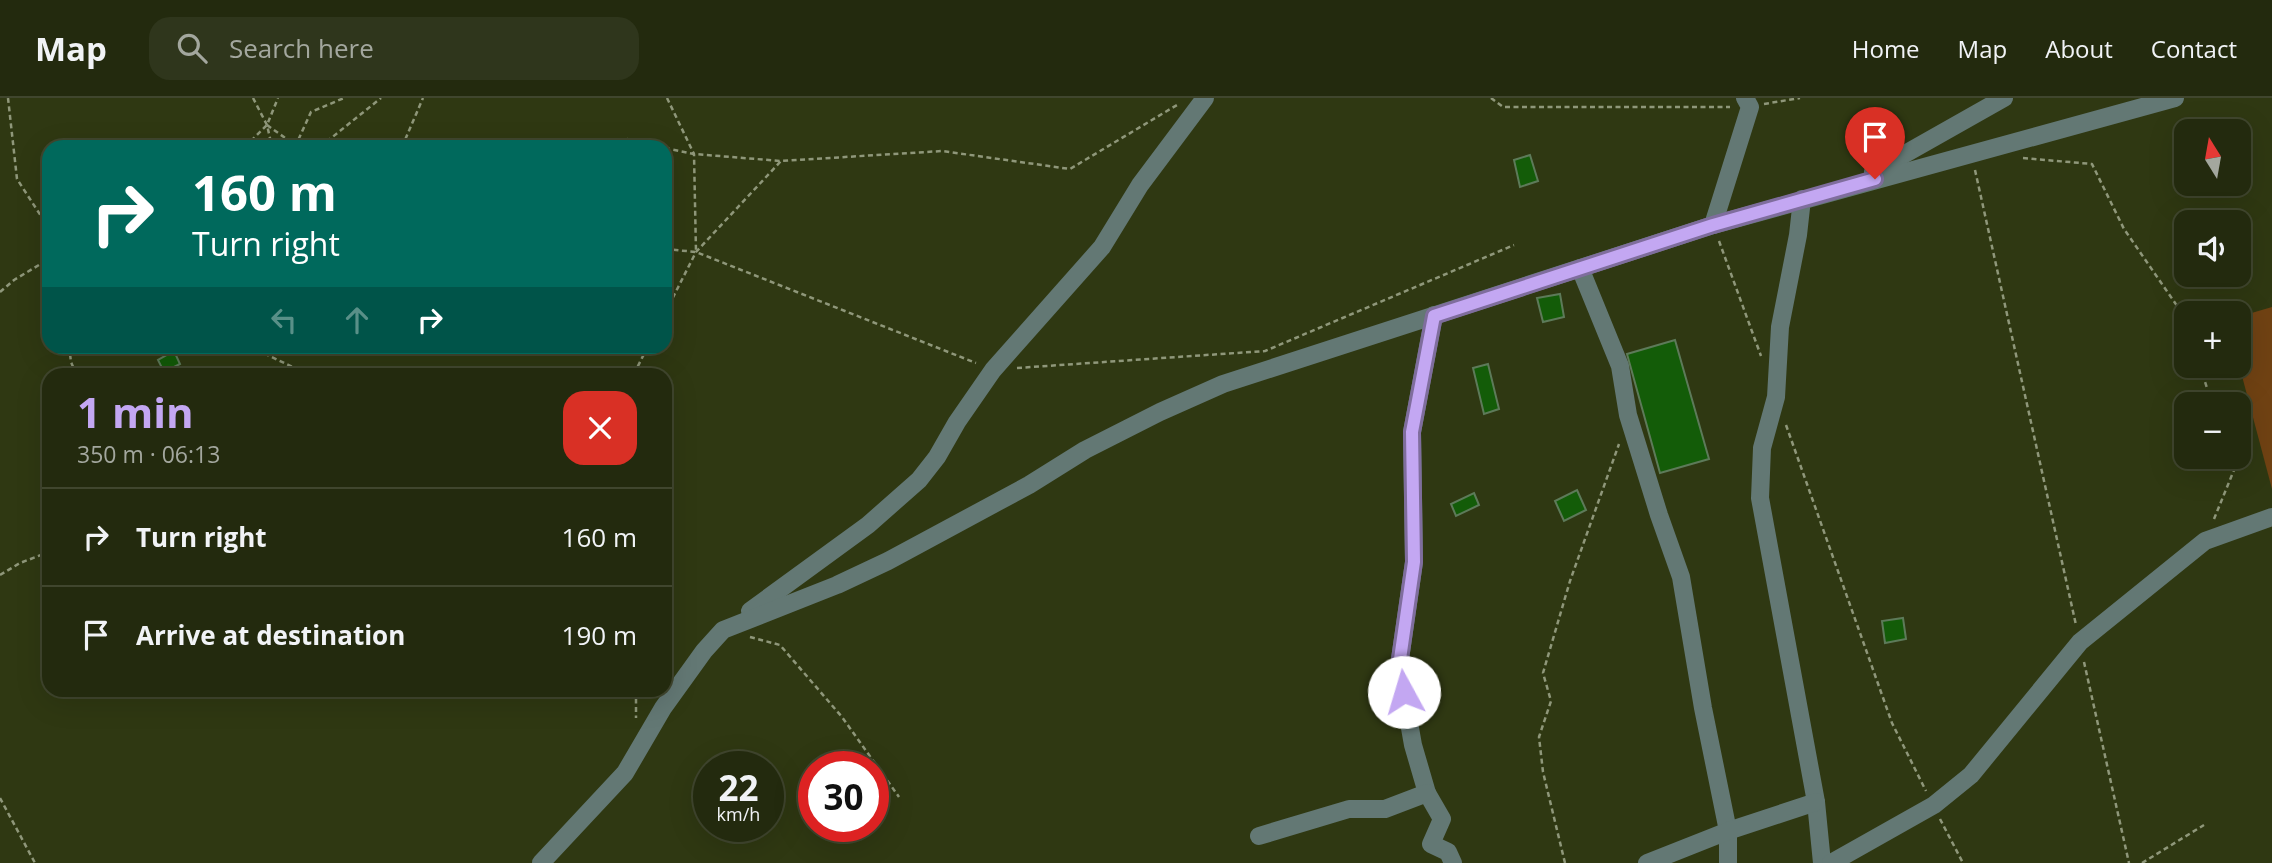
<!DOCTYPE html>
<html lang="en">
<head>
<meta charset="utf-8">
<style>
  :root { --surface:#232a0e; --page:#2f361c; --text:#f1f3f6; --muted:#a3a79e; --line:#40462e; --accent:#c3a7f2 }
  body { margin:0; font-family:"Open Sans",sans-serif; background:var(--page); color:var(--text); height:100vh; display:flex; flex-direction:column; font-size:26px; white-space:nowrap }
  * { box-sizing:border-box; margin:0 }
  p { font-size:23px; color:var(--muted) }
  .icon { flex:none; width:38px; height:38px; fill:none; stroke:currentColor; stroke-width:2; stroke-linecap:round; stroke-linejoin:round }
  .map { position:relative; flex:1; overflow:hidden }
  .panel { position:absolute; left:42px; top:270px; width:630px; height:329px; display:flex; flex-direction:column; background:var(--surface); border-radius:21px; box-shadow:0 7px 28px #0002,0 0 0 2px var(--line) }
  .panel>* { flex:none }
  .top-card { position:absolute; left:42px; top:42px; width:630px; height:214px; border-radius:21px; box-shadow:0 7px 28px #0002,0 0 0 2px var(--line); background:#00695c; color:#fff; overflow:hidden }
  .needle { width:46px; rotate:349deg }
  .controls { position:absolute; left:2174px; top:21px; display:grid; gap:14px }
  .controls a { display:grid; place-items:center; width:77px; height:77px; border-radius:14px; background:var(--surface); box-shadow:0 7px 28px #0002,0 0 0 2px var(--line); font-size:35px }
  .speed { position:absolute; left:693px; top:653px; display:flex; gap:14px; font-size:35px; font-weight:700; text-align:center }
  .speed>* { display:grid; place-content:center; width:91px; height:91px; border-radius:50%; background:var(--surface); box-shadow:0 7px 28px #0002,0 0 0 2px var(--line); line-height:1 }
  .speed small { font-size:18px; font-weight:400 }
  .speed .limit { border:10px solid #d22; background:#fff; color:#111 }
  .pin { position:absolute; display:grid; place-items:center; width:60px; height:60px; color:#fff; margin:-72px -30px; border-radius:50% 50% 50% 0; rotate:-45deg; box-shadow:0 0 7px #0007 }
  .pin .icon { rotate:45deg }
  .me { position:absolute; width:77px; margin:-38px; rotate:354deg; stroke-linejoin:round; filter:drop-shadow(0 0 5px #0008) }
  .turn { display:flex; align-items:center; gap:24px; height:147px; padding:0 35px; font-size:32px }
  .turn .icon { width:91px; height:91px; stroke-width:2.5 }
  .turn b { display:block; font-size:49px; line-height:60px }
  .lanes { display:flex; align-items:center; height:66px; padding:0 35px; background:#0003; justify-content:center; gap:35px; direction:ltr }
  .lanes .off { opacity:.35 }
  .round { display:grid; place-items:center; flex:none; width:74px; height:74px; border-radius:21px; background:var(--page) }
  .head { display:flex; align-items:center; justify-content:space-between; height:119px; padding:0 35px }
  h1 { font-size:42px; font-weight:700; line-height:52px; color:var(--accent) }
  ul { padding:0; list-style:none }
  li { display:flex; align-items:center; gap:21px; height:98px; padding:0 35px; border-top:2px solid var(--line) }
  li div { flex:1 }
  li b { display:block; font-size:26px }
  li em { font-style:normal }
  header { display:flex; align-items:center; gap:42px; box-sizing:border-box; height:98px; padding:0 35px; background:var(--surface); border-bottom:2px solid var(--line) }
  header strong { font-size:33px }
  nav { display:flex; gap:38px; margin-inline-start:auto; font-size:24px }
  .search { width:490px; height:63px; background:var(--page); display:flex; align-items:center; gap:18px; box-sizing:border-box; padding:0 24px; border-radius:21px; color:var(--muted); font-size:26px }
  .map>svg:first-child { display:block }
  .green { fill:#704213 }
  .building { fill:#135c08; stroke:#5d7a59; stroke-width:2 }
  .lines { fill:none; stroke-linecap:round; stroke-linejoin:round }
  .path { stroke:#8f977a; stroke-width:2.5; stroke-dasharray:5 3.5; stroke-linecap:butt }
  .minor { stroke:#637874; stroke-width:18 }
  .route-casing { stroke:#7f6d9d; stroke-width:18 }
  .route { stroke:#c3a7f2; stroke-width:12 }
</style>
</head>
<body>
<header>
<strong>Map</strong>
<div class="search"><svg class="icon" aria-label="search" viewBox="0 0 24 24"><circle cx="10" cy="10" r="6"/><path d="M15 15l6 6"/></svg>Search here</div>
<nav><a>Home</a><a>Map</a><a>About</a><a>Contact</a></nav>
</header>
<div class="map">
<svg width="2272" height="765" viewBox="0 0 2272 765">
  <rect width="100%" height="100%" fill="#2f3812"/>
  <polygon class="green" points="2272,209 2272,391 2238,263 2238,219"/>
  <g class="building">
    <polygon points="1530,57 1538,83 1520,89 1514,62"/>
    <polygon points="1560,196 1564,219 1543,224 1537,200"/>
    <polygon points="1675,242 1709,361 1660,375 1627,256"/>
    <polygon points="174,253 180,266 164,274 158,262"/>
    <polygon points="1488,266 1499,311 1484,316 1473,270"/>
    <polygon points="1577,392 1586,412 1564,423 1555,403"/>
    <polygon points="1474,395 1479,407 1456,418 1451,406"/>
    <polygon points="1903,520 1906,541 1885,545 1882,523"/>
  </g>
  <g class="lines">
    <g class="path">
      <polyline points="8,0 17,81 41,118 49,138"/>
      <polyline points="253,0 267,27 272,49"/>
      <polyline points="667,0 694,56 696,154"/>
      <polyline points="1491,0 1503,9 1730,9"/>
      <polyline points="1764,6 1800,0"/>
      <polyline points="267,27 295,47"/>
      <polyline points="627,41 662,49"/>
      <polyline points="245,49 267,27 278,0"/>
      <polyline points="295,49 311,14 344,0"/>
      <polyline points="320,49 381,0"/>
      <polyline points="402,49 423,0"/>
      <polyline points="665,50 694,56 781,63 942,53 1070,71 1177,7"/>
      <polyline points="2023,60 2092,66 2124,131 2182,215 2186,226"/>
      <polyline points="1975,72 2076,527"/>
      <polyline points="1719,143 1761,258"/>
      <polyline points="665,151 696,154 976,265"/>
      <polyline points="0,194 14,182 49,161"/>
      <polyline points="665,215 696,154 781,63"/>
      <polyline points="69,248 71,264 76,276"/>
      <polyline points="249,248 307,276"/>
      <polyline points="2200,268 2212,306"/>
      <polyline points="1017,270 1265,253 1514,147"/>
      <polyline points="634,276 648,248"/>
      <polyline points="1786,327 1892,625 1926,693"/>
      <polyline points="2214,421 2234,372 2230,359"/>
      <polyline points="0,477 20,465 49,454"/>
      <polyline points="750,539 780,547 842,619 899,699"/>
      <polyline points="2084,564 2129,765"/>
      <polyline points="636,592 636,620"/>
      <polyline points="0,700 35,765"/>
      <polyline points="1940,721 1963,765"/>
      <polyline points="1565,765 1543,674 1539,639 1551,603 1543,575 1570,483 1619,346"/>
      <polyline points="2142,765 2204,727"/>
    </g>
    <g class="minor">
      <polyline points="1873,74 2004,0"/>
      <polyline points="1802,101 1798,137 1780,229 1776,299 1762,350 1760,400 1816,704 1822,765"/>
      <polyline points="1713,127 1750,9 1745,0"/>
      <polyline points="1580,170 1620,268 1628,317 1659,417 1681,479 1703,610 1728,733 1728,765"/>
      <polyline points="750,513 868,427 919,382 937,359 957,324 993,272 1102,149 1140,87 1205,0"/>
      <polyline points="1427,695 1413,647 1399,568 1414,464 1412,334 1434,217"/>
      <polyline points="1259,738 1349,711 1385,711 1427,695 1442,721 1431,746 1448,754 1453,765"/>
      <polyline points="541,765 625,675 663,610 704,553 723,532 837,487 888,463 1029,387 1085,352 1160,314 1223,286 1713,127 2175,0"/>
      <polyline points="1647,765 1728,733 1816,704"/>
      <polyline points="1831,765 1934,707 1971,677 2080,544 2205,443 2272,419"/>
    </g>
  </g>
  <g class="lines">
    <defs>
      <polyline id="route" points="1404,594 1399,568 1414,464 1412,334 1434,218 1713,127 1875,81"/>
    </defs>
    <use href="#route" class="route-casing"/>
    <use href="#route" class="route"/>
  </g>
</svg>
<div class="controls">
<a><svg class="needle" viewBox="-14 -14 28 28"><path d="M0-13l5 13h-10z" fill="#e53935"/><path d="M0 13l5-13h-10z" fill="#a3a79e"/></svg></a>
<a><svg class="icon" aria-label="sound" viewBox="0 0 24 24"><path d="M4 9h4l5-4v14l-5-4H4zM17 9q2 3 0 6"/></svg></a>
<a>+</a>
<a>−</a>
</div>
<div class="speed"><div>22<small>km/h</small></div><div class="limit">30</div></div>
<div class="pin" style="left:1875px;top:81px;background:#d93025"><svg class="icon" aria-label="arrive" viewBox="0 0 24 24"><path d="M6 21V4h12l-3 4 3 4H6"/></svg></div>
<svg class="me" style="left:1404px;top:594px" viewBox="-20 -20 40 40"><circle r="19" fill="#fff"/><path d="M0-13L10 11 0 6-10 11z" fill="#c3a7f2"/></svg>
<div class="top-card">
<div class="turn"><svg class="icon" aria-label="right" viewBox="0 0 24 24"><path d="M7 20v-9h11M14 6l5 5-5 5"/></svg><div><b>160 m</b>Turn right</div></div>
<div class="lanes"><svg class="icon off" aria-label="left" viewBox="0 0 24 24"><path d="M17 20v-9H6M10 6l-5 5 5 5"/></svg><svg class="icon off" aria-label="ahead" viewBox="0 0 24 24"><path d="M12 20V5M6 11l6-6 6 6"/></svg><svg class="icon" aria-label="right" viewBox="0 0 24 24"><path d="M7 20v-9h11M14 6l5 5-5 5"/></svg></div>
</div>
<section class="panel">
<div class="head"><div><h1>1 min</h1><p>350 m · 06:13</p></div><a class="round" style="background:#d93025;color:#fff"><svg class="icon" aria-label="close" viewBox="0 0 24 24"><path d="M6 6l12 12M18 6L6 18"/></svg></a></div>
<ul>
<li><svg class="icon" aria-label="right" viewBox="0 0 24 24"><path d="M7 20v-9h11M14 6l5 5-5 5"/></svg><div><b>Turn right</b></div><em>160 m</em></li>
<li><svg class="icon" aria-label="arrive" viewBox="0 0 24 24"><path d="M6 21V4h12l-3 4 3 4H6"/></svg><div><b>Arrive at destination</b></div><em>190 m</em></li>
</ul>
</section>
</div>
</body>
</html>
